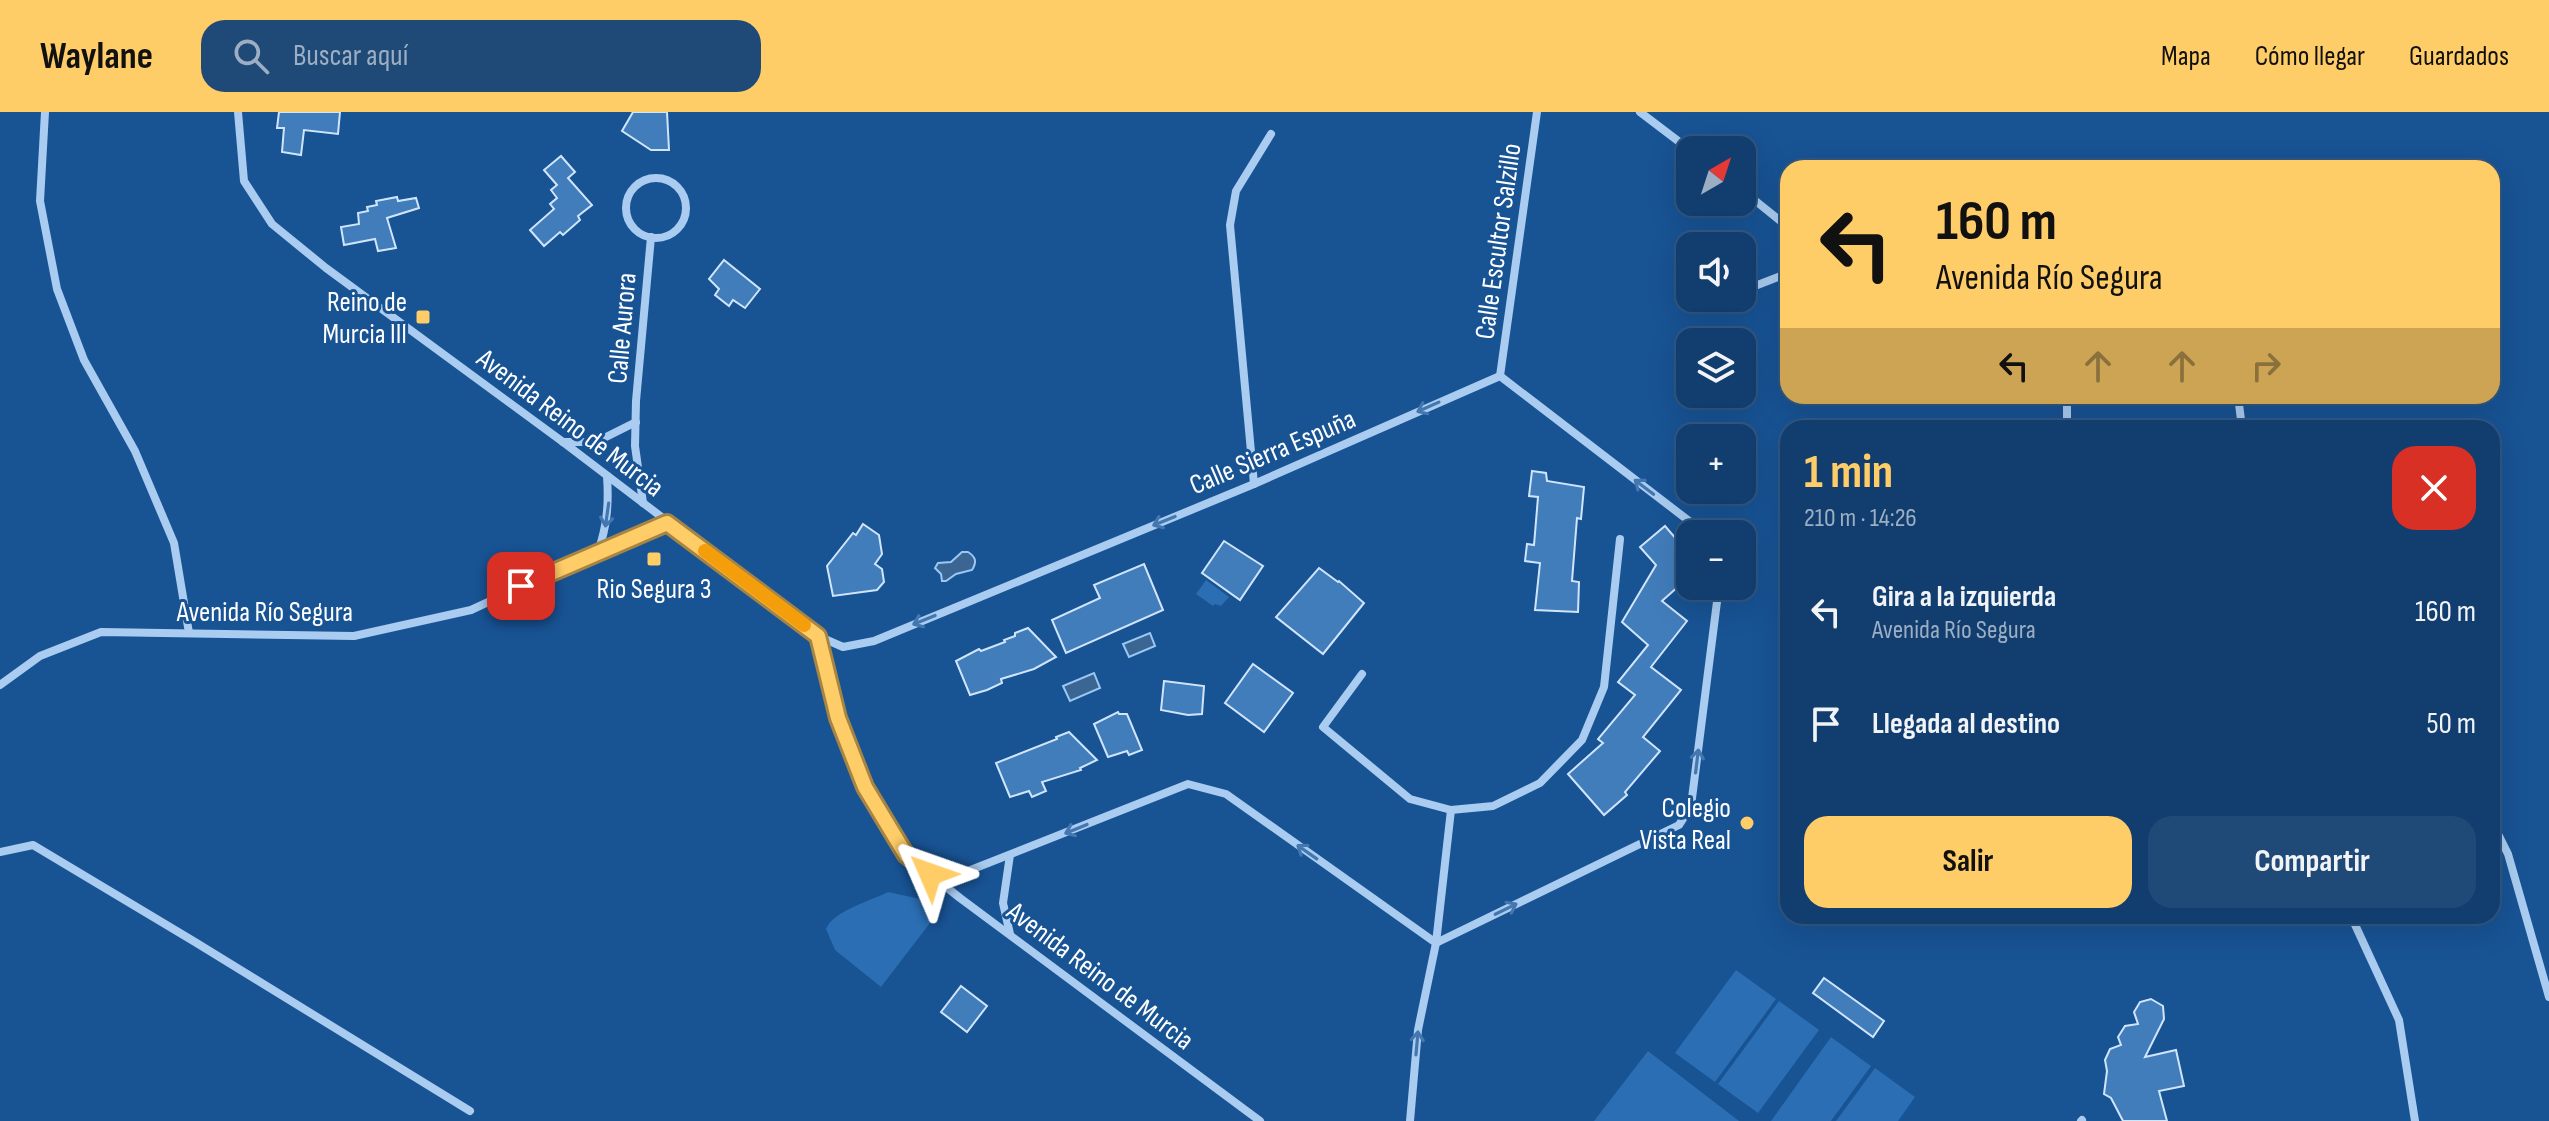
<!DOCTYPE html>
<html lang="es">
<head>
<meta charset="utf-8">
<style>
  :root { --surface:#123e6f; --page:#1f4977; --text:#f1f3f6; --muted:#9caec3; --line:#315782; --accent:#ffcd68 }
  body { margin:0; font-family:"Sofia Sans Condensed",sans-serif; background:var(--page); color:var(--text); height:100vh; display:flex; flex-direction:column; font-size:30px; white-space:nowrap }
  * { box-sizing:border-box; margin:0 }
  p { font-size:26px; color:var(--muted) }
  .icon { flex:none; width:44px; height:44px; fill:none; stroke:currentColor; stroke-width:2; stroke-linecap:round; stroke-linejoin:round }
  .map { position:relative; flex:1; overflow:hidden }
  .panel { position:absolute; left:1780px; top:308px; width:720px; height:504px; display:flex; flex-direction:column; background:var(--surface); border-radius:24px; box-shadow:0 8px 32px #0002,0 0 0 2px var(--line) }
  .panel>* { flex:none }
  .hud { position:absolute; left:1780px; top:48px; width:720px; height:244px; border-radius:24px; box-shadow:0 8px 32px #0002,0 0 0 2px var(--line); background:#ffcd68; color:#111; overflow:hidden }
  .needle { width:52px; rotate:39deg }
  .buttons { position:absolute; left:1676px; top:24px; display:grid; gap:16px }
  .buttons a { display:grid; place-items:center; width:80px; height:80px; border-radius:16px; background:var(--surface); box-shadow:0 8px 32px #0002,0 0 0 2px var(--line); font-size:40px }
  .pin { position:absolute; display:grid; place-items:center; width:68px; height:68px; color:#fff; margin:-34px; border-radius:16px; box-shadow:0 4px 12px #0006 }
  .me { position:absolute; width:88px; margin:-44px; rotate:313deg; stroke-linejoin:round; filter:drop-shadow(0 0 6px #0008) }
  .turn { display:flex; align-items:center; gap:28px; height:168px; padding:0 24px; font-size:36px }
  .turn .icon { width:104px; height:104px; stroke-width:2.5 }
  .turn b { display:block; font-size:56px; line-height:68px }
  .lanes { display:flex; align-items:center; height:76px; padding:0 24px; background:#0003; justify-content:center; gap:40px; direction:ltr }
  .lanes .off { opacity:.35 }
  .round { display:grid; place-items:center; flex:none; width:84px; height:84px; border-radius:24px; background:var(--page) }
  .overview { display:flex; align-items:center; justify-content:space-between; height:136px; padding:0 24px }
  h1 { font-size:48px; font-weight:700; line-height:60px; color:var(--accent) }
  .button { display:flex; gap:16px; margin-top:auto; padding:16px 24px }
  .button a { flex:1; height:92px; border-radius:24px; background:var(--accent); color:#111; font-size:32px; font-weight:700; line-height:92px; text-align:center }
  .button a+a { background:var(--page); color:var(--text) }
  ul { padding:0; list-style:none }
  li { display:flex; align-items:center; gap:24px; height:112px; padding:0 24px }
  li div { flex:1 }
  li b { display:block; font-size:30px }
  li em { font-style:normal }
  header { display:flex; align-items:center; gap:48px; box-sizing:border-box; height:112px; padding:0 40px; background:var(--accent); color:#111 }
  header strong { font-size:38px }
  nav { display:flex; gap:44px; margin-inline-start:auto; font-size:28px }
  .search { width:560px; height:72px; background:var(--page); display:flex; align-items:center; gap:20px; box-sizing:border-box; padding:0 28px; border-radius:24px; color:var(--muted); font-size:30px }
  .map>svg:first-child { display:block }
  .green { fill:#2b6eb3 }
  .water { fill:#3b6694; stroke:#9bc8f3; stroke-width:2 }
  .building { fill:#417dbb; stroke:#d0e5fb; stroke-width:2 }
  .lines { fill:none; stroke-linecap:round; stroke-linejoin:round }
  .street { stroke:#a9ccf0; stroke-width:8 }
  .oneway { stroke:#4477b0 }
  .route-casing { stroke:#a68544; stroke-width:20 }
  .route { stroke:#ffcd68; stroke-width:14 }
  .slow { stroke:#f59e0b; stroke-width:14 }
  .poi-dot { fill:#ffcd68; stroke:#185394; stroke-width:3 }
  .labels { text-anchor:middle; stroke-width:6; stroke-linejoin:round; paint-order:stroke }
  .street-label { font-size:28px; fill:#fff; stroke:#185394 }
  .poi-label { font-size:28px; fill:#fff; stroke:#185394; text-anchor:end }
</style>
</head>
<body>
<header>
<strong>Waylane</strong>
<div class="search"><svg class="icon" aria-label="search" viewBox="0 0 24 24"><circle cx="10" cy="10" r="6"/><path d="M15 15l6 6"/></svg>Buscar aquí</div>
<nav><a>Mapa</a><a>Cómo llegar</a><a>Guardados</a></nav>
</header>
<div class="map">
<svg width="2549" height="1009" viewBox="0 0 2549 1009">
  <rect width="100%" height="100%" fill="#185394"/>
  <g class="green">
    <polygon points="1206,468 1229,485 1221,494 1215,492 1213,494 1196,482"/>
    <path d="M888,780L939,791L943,794L881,875L835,838L826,817C833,799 870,789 888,780Z"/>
    <polygon points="1736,858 1776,887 1715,970 1675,941"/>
    <polygon points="1779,889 1819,918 1758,1001 1718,972"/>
    <polygon points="1831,925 1871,954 1831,1009 1771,1009"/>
    <polygon points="1648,939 1739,1009 1594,1009"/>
    <polygon points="1875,956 1915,985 1898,1009 1836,1009"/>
  </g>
  <g class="water">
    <path d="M962,440H968C976,445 977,450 972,458L956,462L946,469H942L941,462L935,456L938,451L951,450Z"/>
    <polygon points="1150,521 1155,534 1129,545 1123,532"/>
    <polygon points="1094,561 1100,576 1070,589 1063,574"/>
  </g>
  <g class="building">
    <polygon points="279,0 340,0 338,22 304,18 301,43 282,40 284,16 277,16"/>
    <polygon points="633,0 667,0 669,38 651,38 622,19"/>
    <polygon points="561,44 575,60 568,66 592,93 578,104 580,108 563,123 560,120 544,134 530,118 554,97 550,92 557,86 551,78 557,73 544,58"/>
    <polygon points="397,85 398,89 416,86 419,96 387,106 396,136 378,139 375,127 344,133 341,115 359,112 358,101 368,99 367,95 377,93 376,89"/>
    <polygon points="724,148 760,177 745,196 733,188 729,194 715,183 719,177 709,167"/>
    <polygon points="1532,359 1546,361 1547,369 1584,375 1581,407 1577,406 1572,469 1579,470 1578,500 1535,498 1540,451 1525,449 1527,432 1534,433 1538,385 1529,384"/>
    <polygon points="863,412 879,423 882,442 875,452 882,457 884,470 877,478 833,484 827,454 853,421 856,423"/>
    <polygon points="1665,414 1690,443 1690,464 1662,489 1687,509 1651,555 1681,578 1643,625 1660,639 1625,680 1627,683 1604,703 1568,662 1603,631 1598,627 1635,583 1618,570 1648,533 1622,510 1656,453 1640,435"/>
    <polygon points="1224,429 1263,454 1240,488 1202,461"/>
    <polygon points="1144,452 1163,498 1066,541 1052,508 1100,486 1094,473"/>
    <polygon points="1319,456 1338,470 1339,469 1364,491 1323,542 1276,505"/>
    <polygon points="1028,516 1056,545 1034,557 1001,567 1002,571 987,578 970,583 956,549 979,537 981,539 1005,530 1004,528 1015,524 1015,521"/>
    <polygon points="1253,552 1293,581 1264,620 1225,591"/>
    <polygon points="1164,569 1204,574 1202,602 1188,603 1161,598"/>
    <polygon points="1118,600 1119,602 1127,602 1142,638 1129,643 1127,639 1108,645 1094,612"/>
    <polygon points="1069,620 1097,648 1080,656 1081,658 1042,670 1046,679 1032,685 1029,679 1010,685 996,651 1057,627 1056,625"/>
    <polygon points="1824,866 1884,909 1873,925 1813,881"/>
    <polygon points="961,874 987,894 967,920 941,900"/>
    <polygon points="2151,887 2163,894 2164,907 2145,945 2176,938 2184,974 2159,979 2167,1009 2123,1009 2111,986 2104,982 2107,959 2105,948 2110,937 2121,933 2118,925 2125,914 2138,912 2134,900 2140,890"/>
  </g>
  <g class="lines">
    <g class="street">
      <polyline points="45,0 40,89 57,177 84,248 135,339 174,431 189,521"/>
      <polyline points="238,0 244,69 272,112 326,156 563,330 818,524 838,606 865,675 906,743 960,786 1260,1009"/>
      <polyline points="1640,0 1690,38"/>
      <circle cx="656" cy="96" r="30"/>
      <polyline points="1742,78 1788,115"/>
      <polyline points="1742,179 1783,163 1788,157"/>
      <polyline points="1700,195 1723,186"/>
      <polyline points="1500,264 1537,0"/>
      <polyline points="2238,284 2242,316"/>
      <polyline points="2067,316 2067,284"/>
      <polyline points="563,330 596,330 636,310"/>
      <polyline points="1254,372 1230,113 1236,79 1271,22"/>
      <polyline points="643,391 635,334 636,289 651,125"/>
      <path d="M598,440C607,414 609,392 607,364"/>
      <polyline points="818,524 843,535 874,529 1254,372 1500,264 1706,422"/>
      <polyline points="1362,562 1323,615 1410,687 1451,698 1436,831"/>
      <polyline points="0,573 40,544 101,520 354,524 471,498 572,451 667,411"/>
      <polyline points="1451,698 1493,694 1540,671 1582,628 1604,575 1620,427"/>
      <polyline points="2492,710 2508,742 2549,885"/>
      <polyline points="0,740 33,733 195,830 470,999"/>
      <polyline points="1010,743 1003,791 1010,822"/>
      <polyline points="931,762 968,759 1188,672 1226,682 1436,831 1418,918 1410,1009"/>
      <polyline points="2351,804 2399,908 2415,1009"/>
      <polyline points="1436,831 1679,713 1691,694 1719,474"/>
      <polyline points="2081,1009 2082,1008"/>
    </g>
  </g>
  <defs><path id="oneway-shaft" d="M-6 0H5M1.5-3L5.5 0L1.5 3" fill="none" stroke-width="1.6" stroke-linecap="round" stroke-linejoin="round" transform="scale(2)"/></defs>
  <g class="oneway">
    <use href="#oneway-shaft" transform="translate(1428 295) rotate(156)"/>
    <use href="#oneway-shaft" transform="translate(1644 375) rotate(-143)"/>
    <use href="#oneway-shaft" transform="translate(607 403) rotate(98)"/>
    <use href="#oneway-shaft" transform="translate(1164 409) rotate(158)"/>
    <use href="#oneway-shaft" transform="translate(924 508) rotate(158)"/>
    <use href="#oneway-shaft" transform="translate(1697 649) rotate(-83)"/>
    <use href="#oneway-shaft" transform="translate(1076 717) rotate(158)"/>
    <use href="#oneway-shaft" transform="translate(1307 740) rotate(-145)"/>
    <use href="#oneway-shaft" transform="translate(1506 797) rotate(-26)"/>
    <use href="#oneway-shaft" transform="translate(1417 931) rotate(-85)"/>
  </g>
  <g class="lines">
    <defs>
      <polyline id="route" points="521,474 667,411 818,524 838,606 865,675 906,743 930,762"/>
    </defs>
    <use href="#route" class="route-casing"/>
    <use href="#route" class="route"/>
    <polyline class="slow" points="705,439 804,513"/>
  </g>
  <g class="poi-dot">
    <rect x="415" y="197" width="16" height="16" rx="4"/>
    <rect x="646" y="439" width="16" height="16" rx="4"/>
    <circle cx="1747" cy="711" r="8"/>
  </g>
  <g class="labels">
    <g class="street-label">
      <text transform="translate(1497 129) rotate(-82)" y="10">Calle Escultor Salzillo</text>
      <text transform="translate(621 216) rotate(-85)" y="10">Calle Aurora</text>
      <text transform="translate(571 310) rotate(37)" y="10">Avenida Reino de Murcia</text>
      <text transform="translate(1272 339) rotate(-23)" y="10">Calle Sierra Espuña</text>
      <text x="265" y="509">Avenida Río Segura</text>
      <text transform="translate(1101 863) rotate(37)" y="10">Avenida Reino de Murcia</text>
    </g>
    <g class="poi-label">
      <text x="407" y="199">Reino de<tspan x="407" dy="32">Murcia III</tspan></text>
      <text x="654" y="486" text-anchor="middle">Rio Segura 3</text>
      <text x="1731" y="705">Colegio<tspan x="1731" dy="32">Vista Real</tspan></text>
    </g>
  </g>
</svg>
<div class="buttons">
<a><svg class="needle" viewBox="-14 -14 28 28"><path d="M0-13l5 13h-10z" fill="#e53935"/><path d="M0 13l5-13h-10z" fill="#9caec3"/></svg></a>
<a><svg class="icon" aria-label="sound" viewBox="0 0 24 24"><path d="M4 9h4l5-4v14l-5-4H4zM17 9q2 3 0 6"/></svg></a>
<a><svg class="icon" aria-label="layers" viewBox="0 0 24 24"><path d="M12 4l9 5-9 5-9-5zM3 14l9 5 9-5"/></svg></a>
<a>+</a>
<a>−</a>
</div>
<div class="pin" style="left:521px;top:474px;background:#d93025"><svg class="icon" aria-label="arrive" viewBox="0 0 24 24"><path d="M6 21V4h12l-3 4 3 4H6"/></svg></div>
<svg class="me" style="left:930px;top:762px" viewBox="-20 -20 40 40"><path d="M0-17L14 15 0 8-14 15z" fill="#ffcd68" stroke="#fff" stroke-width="4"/></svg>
<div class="hud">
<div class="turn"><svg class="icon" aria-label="left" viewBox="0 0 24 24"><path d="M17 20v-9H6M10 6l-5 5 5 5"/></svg><div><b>160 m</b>Avenida Río Segura</div></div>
<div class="lanes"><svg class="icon" aria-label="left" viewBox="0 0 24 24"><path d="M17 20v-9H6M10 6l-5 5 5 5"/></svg><svg class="icon off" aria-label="ahead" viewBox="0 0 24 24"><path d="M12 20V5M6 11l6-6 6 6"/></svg><svg class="icon off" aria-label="ahead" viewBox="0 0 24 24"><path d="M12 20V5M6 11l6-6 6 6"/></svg><svg class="icon off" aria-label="right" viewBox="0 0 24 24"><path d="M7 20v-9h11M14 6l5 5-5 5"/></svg></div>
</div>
<section class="panel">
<div class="overview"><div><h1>1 min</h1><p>210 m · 14:26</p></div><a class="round" style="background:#d93025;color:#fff"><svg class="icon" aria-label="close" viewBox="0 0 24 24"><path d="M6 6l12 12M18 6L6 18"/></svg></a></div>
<ul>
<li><svg class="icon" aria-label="left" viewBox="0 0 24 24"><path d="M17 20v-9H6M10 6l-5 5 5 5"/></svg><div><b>Gira a la izquierda</b><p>Avenida Río Segura</p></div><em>160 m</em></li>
<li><svg class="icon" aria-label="arrive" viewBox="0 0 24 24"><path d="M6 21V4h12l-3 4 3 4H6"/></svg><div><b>Llegada al destino</b></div><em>50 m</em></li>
</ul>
<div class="button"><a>Salir</a><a>Compartir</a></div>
</section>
</div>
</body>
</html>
